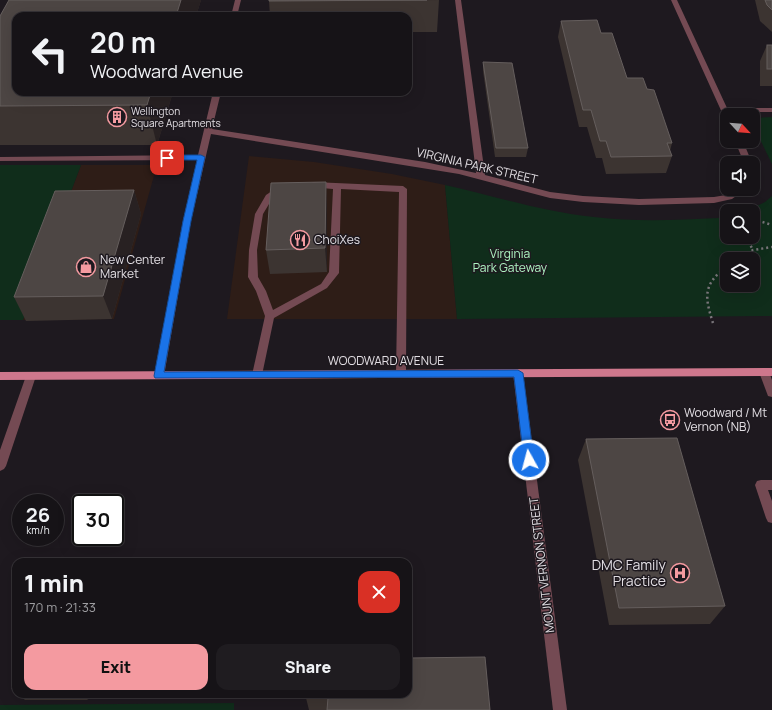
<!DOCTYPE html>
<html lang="en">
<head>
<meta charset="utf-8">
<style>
  :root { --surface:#161317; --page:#1f1c20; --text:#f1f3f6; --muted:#9e9ea1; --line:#353236; --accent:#f49aa0 }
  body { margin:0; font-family:Manrope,sans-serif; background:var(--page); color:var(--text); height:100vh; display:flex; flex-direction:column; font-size:15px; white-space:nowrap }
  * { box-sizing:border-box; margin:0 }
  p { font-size:13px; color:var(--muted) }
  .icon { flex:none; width:22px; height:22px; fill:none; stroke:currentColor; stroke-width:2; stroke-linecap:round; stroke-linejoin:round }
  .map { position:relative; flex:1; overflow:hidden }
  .panel { position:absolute; left:12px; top:558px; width:400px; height:140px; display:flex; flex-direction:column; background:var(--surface); border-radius:12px; box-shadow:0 4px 16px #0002,0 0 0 1px var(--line) }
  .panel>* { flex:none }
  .hud { position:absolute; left:12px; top:12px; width:400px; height:84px; border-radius:12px; box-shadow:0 4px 16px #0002,0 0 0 1px var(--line); background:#161317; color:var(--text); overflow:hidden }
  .needle { width:26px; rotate:116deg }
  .controls { position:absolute; left:720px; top:108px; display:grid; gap:8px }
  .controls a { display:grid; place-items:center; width:40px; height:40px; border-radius:8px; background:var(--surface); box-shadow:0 4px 16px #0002,0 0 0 1px var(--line); font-size:20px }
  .speed { position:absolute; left:12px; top:494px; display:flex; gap:8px; font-size:20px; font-weight:700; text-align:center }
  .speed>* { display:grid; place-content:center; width:52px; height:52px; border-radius:50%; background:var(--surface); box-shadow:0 4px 16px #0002,0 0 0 1px var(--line); line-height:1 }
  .speed small { font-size:10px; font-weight:400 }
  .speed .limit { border:2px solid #111; border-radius:6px; background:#fff; color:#111 }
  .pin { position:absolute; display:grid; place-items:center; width:34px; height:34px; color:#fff; margin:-17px; border-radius:8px; box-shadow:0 2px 6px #0006 }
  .me { position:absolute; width:44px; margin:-22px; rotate:353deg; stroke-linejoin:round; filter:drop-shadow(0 0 3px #0008) }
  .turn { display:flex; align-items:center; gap:14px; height:84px; padding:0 12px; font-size:18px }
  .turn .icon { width:52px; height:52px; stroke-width:2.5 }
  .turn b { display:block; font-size:28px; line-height:34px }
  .round { display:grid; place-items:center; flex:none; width:42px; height:42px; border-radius:12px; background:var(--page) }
  .summary { display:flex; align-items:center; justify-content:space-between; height:68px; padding:0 12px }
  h1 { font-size:24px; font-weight:800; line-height:30px }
  .button { display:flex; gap:8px; margin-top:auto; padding:8px 12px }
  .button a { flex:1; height:46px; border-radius:12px; background:var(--accent); color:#111; font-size:16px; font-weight:800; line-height:46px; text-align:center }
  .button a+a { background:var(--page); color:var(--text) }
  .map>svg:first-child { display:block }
  .commercial { fill:#2e1d17 }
  .green { fill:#102d1b; fill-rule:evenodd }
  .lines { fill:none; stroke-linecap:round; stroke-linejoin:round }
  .path { stroke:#7a767b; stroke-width:2.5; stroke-dasharray:2 3; stroke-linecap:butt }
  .minor { fill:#744a53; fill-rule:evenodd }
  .major { fill:#ce778c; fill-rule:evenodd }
  .wall { fill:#3c3431 }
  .shaded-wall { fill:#282122 }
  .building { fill:#4d4644; stroke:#655e5d }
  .route { fill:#1a73e8; stroke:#114b97 }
  .labels { text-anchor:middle; stroke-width:3; stroke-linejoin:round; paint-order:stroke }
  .far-poi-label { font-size:10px; fill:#e2dee3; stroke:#1e191f; text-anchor:start }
  .street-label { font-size:12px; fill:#e2dee3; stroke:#1e191f }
  .poi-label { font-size:12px; fill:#e2dee3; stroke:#1e191f; text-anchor:start }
  .park-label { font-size:12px; fill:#acf4c1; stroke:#1e191f }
  .near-poi-label { font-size:14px; fill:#e2dee3; stroke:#1e191f; text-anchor:end }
</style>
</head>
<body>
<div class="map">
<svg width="772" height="710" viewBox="0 0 772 710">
  <rect width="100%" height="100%" fill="#1e191f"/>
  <g class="commercial">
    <polygon points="249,156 314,162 392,174 445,185 457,319 227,319"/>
    <polygon points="81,165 157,165 114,319 23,320"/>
  </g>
  <g class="green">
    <polygon points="772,117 772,164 753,125 755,118"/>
    <polygon points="0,165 81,165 23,320 0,320"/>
    <path d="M445,185C494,196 543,212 594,217C636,222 677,220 719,218L727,216V237H753V211H747L765,202L772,196V316L457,319ZM727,259H753V285H727Z"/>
    <polygon points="234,703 234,710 0,710 0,705"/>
  </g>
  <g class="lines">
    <g class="path">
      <polyline points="753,219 772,225"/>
      <polyline points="746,237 753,250"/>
      <polyline points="739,259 753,250 772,247"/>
      <path d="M713,323C705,298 702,284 727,267"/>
    </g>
    <g class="minor">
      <polygon points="235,0 241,0 237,16 231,16"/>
      <polygon points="455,0 461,0 485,175 550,192 583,196 639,199 714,197 726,195 734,189 744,189 743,191 732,199 714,203 639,205 583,202 550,198 459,174 211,134 191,221 164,376 163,379 155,379 154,376 183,221 197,160 0,161 0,157 198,155 213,92 221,92 212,129 425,162 476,173"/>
      <polygon points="671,0 677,0 727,108 772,108 772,112 730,112 731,115 727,115 727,117 724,117"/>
      <polygon points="735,141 743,141 752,163 744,163"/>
      <polygon points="313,182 403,186 407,189 406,374 405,377 397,377 396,374 399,192 341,189 339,273 327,288 274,318 262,375 261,378 253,378 252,375 265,316 256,291 248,277 249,250 255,214 266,195 278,187 284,187 284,191 272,199 263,214 257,250 258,277 266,291 273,310 321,284 329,272 333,189 310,187 309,185"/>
      <polygon points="764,368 768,369 772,380 772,397 768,396 759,372 760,369"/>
      <polygon points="518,369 522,370 523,373 567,710 553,710 513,373 514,370"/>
      <polygon points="31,372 35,373 36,376 6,466 4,469 0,471 0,450 26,376 27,373"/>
      <polygon points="761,480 772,480 772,490 768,490 772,501 772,523 768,522 766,518 755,485 757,481"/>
    </g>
    <polygon class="major" points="772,368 772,376 0,380 0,372"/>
  </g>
  <g class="wall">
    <polygon points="9,0 201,0 196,16 16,92 173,92 157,145 0,145 0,16"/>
    <polygon points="439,0 437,32 408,32 408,16 270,16 269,1"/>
    <polygon points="755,0 772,0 772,32 760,21"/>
    <polygon points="561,21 601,33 627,78 647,89 672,143 670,151 672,156 666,173 606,174 602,158 596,158 587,127 579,127 558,37"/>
    <polygon points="767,45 772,45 772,86 760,86 760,61"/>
    <polygon points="483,62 528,148 526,157 495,157 483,71"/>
    <polygon points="134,190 141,214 112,319 26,321 14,297"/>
    <polygon points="327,205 327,272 270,274 266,250"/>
    <polygon points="586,439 725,606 710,624 609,625 578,460"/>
    <polygon points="18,694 135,694 135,695 89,696 88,700 25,700"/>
    <polygon points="306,694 490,710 309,710 306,698"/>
  </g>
  <g class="shaded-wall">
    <polygon points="181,0 201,0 196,16 176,16"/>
    <polygon points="151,92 173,92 157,145 147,105"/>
    <polygon points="326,182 327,205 327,272 325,248"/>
    <polygon points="134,190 141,214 112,319 103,296"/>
    <polygon points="82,694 87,694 89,696 88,700"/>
  </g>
  <g class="building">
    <polygon points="9,0 181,0 176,16 16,16 16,92 151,92 147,105 0,106 0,16"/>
    <polygon points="269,0 427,0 269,1"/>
    <polygon points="765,0 772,0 772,10 767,5"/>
    <polygon points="597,20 601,33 612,33 627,78 643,78 647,89 654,90 672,143 667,143 672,156 611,157 606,141 600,141 591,110 583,110 561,21"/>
    <rect x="767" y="45" width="5" height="24"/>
    <polygon points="483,62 512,63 528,148 496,148"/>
    <polygon points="326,182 325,248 266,250 271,183"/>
    <polygon points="134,190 103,296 14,297 55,191"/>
    <polygon points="677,438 725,606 619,608 586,439"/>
    <polygon points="485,657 490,710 327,710 328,698 306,698 306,694 408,694 408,658"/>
    <polygon points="16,677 16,689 12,689"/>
  </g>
  <polygon class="route" points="201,155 205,157 191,221 164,372 518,370 523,373 534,460 533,463 529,464 524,460 514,377 155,378 154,376 183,221 197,160 167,160 163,158 167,155"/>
  <defs>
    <symbol id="building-ring" viewBox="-11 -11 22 22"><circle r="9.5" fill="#1e191f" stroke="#f49aa0" stroke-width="1.5"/><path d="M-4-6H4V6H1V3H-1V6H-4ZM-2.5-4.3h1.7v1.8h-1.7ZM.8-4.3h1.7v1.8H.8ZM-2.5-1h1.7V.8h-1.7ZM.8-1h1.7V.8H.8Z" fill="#f49aa0"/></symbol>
    <symbol id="restaurant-ring" viewBox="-11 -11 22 22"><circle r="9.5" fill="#1e191f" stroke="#f49aa0" stroke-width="1.5"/><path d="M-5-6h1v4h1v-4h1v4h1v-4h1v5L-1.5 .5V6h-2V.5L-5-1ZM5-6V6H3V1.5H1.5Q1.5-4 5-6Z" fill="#f49aa0"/></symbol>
    <symbol id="shop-ring" viewBox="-11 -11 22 22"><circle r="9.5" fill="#1e191f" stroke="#f49aa0" stroke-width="1.5"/><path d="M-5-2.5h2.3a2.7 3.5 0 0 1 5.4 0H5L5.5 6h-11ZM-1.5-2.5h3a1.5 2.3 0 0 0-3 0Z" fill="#f49aa0"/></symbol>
    <symbol id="bus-ring" viewBox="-11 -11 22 22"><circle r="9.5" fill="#1e191f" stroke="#f49aa0" stroke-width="1.5"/><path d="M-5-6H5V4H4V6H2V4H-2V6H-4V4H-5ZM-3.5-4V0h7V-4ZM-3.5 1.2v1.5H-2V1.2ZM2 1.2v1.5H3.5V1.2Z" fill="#f49aa0"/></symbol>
    <symbol id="hospital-ring" viewBox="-11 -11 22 22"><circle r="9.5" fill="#1e191f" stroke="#f49aa0" stroke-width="1.5"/><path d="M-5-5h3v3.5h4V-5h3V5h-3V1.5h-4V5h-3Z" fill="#f49aa0"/></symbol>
  </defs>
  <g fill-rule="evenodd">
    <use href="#building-ring" x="106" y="106" width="22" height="22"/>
    <use href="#restaurant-ring" x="289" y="229" width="22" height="22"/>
    <use href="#shop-ring" x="75" y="256" width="22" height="22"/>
    <use href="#bus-ring" x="659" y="409" width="22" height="22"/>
    <use href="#hospital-ring" x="669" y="562" width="22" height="22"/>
  </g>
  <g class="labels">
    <g class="far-poi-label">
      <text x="131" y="115">Wellington<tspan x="131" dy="12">Square Apartments</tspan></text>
    </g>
    <g class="street-label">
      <text transform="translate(477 166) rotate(13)" y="4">VIRGINIA PARK STREET</text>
      <text x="386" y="365">WOODWARD AVENUE</text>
      <text transform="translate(542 565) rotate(-97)" y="4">MOUNT VERNON STREET</text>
    </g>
    <g class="poi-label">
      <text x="314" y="244">ChoiXes</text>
      <text x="100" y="264">New Center<tspan x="100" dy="14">Market</tspan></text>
      <text x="684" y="417">Woodward / Mt<tspan x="684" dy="14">Vernon (NB)</tspan></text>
    </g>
    <g class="park-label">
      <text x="510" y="258">Virginia<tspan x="510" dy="14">Park Gateway</tspan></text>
    </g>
    <g class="near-poi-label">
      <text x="666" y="570">DMC Family<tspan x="666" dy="16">Practice</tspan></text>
    </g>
  </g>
</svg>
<div class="controls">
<a><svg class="needle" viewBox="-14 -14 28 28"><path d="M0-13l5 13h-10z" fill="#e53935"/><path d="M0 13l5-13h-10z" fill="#9e9ea1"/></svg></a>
<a><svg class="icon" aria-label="sound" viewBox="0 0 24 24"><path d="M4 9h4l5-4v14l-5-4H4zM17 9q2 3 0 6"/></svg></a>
<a><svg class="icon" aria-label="search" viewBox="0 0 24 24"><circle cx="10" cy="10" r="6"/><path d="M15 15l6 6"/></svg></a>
<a><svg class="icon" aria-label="layers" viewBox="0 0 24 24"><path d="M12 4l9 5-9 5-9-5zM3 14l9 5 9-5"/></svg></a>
</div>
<div class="speed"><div>26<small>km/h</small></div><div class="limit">30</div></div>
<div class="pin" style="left:167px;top:158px;background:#d93025"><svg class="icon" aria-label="arrive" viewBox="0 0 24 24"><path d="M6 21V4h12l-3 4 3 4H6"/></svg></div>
<svg class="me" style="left:529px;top:460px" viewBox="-20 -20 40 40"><circle r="17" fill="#1a73e8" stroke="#fff" stroke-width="3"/><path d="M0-11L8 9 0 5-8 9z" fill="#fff"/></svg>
<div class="hud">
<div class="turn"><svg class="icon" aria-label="left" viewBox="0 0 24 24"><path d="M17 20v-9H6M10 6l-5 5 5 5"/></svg><div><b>20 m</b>Woodward Avenue</div></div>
</div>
<section class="panel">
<div class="summary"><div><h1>1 min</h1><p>170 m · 21:33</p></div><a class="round" style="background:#d93025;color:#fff"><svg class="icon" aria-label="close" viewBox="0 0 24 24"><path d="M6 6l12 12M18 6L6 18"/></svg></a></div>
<div class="button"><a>Exit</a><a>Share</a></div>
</section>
</div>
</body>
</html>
